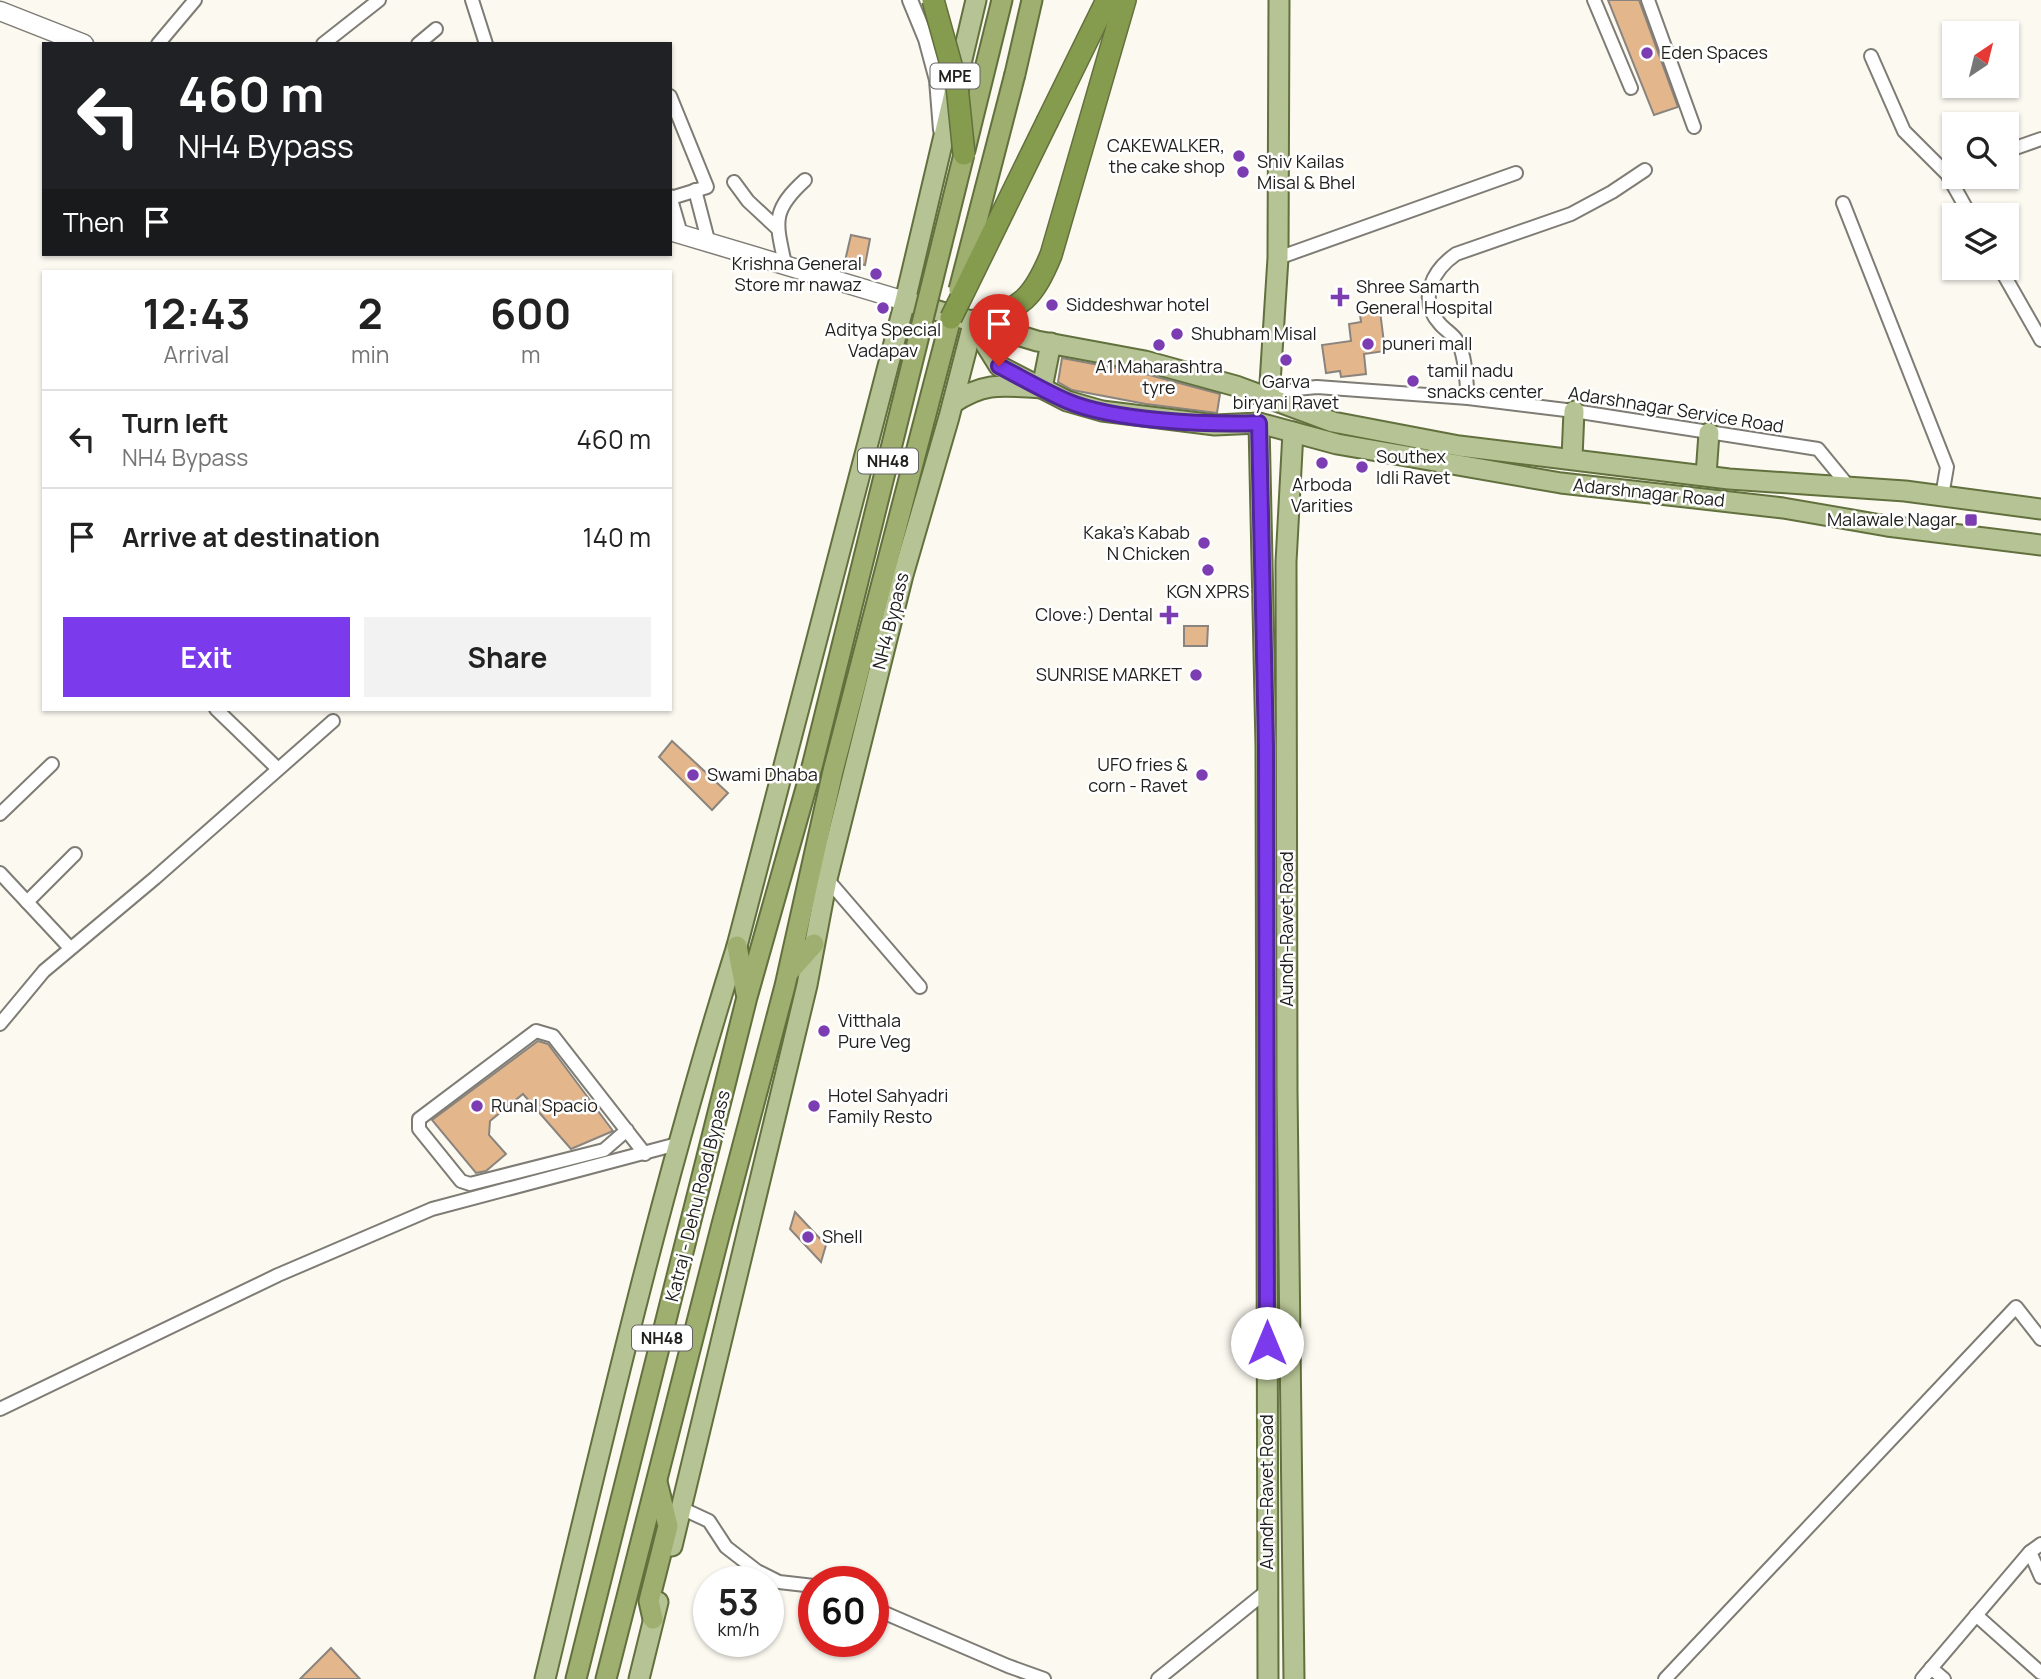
<!DOCTYPE html>
<html lang="en">
<head>
<meta charset="utf-8">
<style>
  :root { --surface:#fff; --page:#f2f2f2; --text:#222; --muted:#767676; --line:#e0e0e0; --accent:#7c3aed }
  body { margin:0; font-family:Manrope,sans-serif; background:var(--page); color:var(--text); height:100vh; display:flex; flex-direction:column; font-size:26px; white-space:nowrap }
  * { box-sizing:border-box; margin:0 }
  p { font-size:23px; color:var(--muted) }
  .icon { flex:none; width:38px; height:38px; fill:none; stroke:currentColor; stroke-width:2; stroke-linecap:round; stroke-linejoin:round }
  .map { position:relative; flex:1; overflow:hidden }
  .details { position:absolute; left:42px; top:270px; width:630px; height:441px; display:flex; flex-direction:column; background:var(--surface); border-radius:0px; box-shadow:0 2px 5px #0004 }
  .details>* { flex:none }
  .top-card { position:absolute; left:42px; top:42px; width:630px; height:214px; border-radius:0px; box-shadow:0 2px 5px #0004; background:#202124; color:#fff; overflow:hidden }
  .needle { width:46px; rotate:35deg }
  .fabs { position:absolute; left:1942px; top:21px; display:grid; gap:14px }
  .fabs a { display:grid; place-items:center; width:77px; height:77px; border-radius:0px; background:var(--surface); box-shadow:0 2px 5px #0004; font-size:35px }
  .speed { position:absolute; left:693px; top:1566px; display:flex; gap:14px; font-size:35px; font-weight:700; text-align:center }
  .speed>* { display:grid; place-content:center; width:91px; height:91px; border-radius:50%; background:var(--surface); box-shadow:0 2px 5px #0004; line-height:1 }
  .speed small { font-size:18px; font-weight:400 }
  .speed .limit { border:10px solid #d22; background:#fff; color:#111 }
  .pin { position:absolute; display:grid; place-items:center; width:60px; height:60px; color:#fff; margin:-72px -30px; border-radius:50% 50% 50% 0; rotate:-45deg; box-shadow:0 0 7px #0007 }
  .pin .icon { rotate:45deg }
  .me { position:absolute; width:77px; margin:-38px; rotate:0deg; stroke-linejoin:round; filter:drop-shadow(0 0 5px #0008) }
  .turn { display:flex; align-items:center; gap:24px; height:147px; padding:0 21px; font-size:32px }
  .turn .icon { width:91px; height:91px; stroke-width:2.5 }
  .turn b { display:block; font-size:49px; line-height:60px }
  .then { display:flex; align-items:center; height:66px; padding:0 21px; background:#0003; gap:14px; font-size:26px }
  .eta { display:flex; justify-content:space-evenly; align-items:center; height:119px; text-align:center }
  .eta b { font-size:42px; font-weight:700; line-height:49px }
  .cta { display:flex; gap:14px; margin-top:auto; padding:14px 21px }
  .cta a { flex:1; height:80px; border-radius:0px; background:var(--accent); color:#fff; font-size:28px; font-weight:700; line-height:80px; text-align:center }
  .cta a+a { background:var(--page); color:var(--text) }
  ul { padding:0; list-style:none }
  li { display:flex; align-items:center; gap:21px; height:98px; padding:0 21px; border-top:2px solid var(--line) }
  li div { flex:1 }
  li b { display:block; font-size:26px }
  li em { font-style:normal }
  .map>svg:first-child { display:block }
  .building { fill:#e3b68c; stroke:#8a847e; stroke-width:2 }
  .lines { fill:none; stroke-linecap:round; stroke-linejoin:round }
  .minor-casing { stroke:#7e7c74; stroke-width:16 }
  .tertiary-casing { stroke:#7e7c74; stroke-width:18 }
  .secondary-casing { stroke:#7e7c74; stroke-width:21 }
  .primary-casing { stroke:#62703d; stroke-width:23 }
  .trunk-casing { stroke:#62703d; stroke-width:23 }
  .motorway-casing { stroke:#62703d; stroke-width:24 }
  .minor { stroke:#fff; stroke-width:12 }
  .tertiary { stroke:#fff; stroke-width:14 }
  .secondary { stroke:#fff; stroke-width:18 }
  .primary { stroke:#b6c394; stroke-width:19 }
  .trunk { stroke:#9eaf70; stroke-width:19 }
  .motorway { stroke:#859b4d; stroke-width:21 }
  .trunk-bridge-casing { stroke:#62703d; stroke-width:23; stroke-linecap:butt }
  .motorway-bridge-casing { stroke:#62703d; stroke-width:24; stroke-linecap:butt }
  .trunk-bridge { stroke:#9eaf70; stroke-width:19 }
  .motorway-bridge { stroke:#859b4d; stroke-width:21 }
  .route-casing { stroke:#51269a; stroke-width:18 }
  .route { stroke:#7c3aed; stroke-width:12 }
  .poi-dot { fill:#7d3db2; stroke:#fff; stroke-width:2.5 }
  .labels { text-anchor:middle; stroke-width:5; stroke-linejoin:round; paint-order:stroke }
  .shield { fill:#fff; stroke:#646362; stroke-width:2 }
  .shield-label { font-size:16px; font-weight:bold; fill:#21201e }
  .poi-label { font-size:18px; fill:#21201e; stroke:#fff; text-anchor:start }
  .street-label { font-size:18px; fill:#21201e; stroke:#fff }
</style>
</head>
<body>
<div class="map">
<svg width="2041" height="1679" viewBox="0 0 2041 1679">
  <rect width="100%" height="100%" fill="#fcf9f1"/>
  <g class="building">
    <polygon points="1608,0 1639,0 1678,107 1654,115"/>
    <polygon points="851,235 870,239 865,265 845,261"/>
    <polygon points="1380,311 1385,351 1364,354 1366,374 1341,377 1340,371 1326,373 1322,345 1351,341 1349,324 1361,322 1360,314"/>
    <polygon points="1062,358 1142,373 1220,394 1217,413 1146,404 1072,390 1058,382"/>
    <polygon points="1184,626 1208,626 1207,646 1184,646"/>
    <polygon points="672,741 728,793 712,810 659,757"/>
    <polygon points="538,1041 548,1044 613,1131 571,1149 523,1094 490,1121 489,1135 506,1154 486,1171 476,1173 432,1120"/>
    <polygon points="795,1212 826,1245 821,1262 790,1229"/>
    <polygon points="331,1648 360,1679 300,1679"/>
  </g>
  <g class="lines">
    <defs>
      <g id="minor">
        <polyline points="472,0 486,44"/>
        <polyline points="1594,0 1631,88"/>
        <polyline points="1648,0 1694,127"/>
        <polyline points="158,44 195,0"/>
        <polyline points="323,44 379,0"/>
        <polyline points="418,44 436,29"/>
        <polyline points="1871,56 1904,131 1947,174 1970,215"/>
        <polyline points="670,96 707,187 671,198"/>
        <polyline points="2007,151 2041,139"/>
        <polyline points="734,182 748,201 777,228"/>
        <polyline points="695,190 709,244"/>
        <polyline points="670,196 681,234"/>
        <polyline points="1843,203 1947,467 1942,496"/>
        <polyline points="1278,258 1516,173"/>
        <path d="M785,264C776,222 771,211 805,180"/>
        <polyline points="2000,268 2041,340"/>
        <path d="M1468,398C1466,380 1466,360 1459,344C1455,335 1446,331 1440,324C1417,299 1433,270 1456,254L1571,214L1612,192L1645,170"/>
        <polyline points="1270,399 1296,389 1317,387 1468,398 1574,411 1818,449 1850,488"/>
        <polyline points="216,709 277,768"/>
        <polyline points="0,814 52,764"/>
        <polyline points="0,873 70,948"/>
        <polyline points="827,879 920,987"/>
        <polyline points="27,902 75,854"/>
        <polyline points="0,1024 44,971 155,878 333,721"/>
        <polyline points="627,1130 604,1150 470,1184 461,1181 419,1129 419,1119 536,1031 553,1036 645,1154"/>
        <polyline points="0,1409 278,1275 432,1209 681,1143"/>
        <polyline points="681,1508 709,1521 726,1547 757,1571 779,1582 814,1586"/>
        <polyline points="2030,1552 2041,1544"/>
        <polyline points="873,1608 1008,1666 1044,1679"/>
        <polyline points="1976,1615 2041,1673"/>
        <polyline points="1931,1668 1944,1679"/>
        <polyline points="1158,1679 1267,1591"/>
        <polyline points="1665,1679 2016,1307 2041,1339"/>
        <polyline points="1922,1679 2030,1552 2041,1577"/>
      </g>
      <polyline id="tertiary" points="910,0 926,39 937,80 941,130"/>
      <g id="secondary">
        <polyline points="0,11 84,44"/>
        <polyline points="670,231 905,301"/>
      </g>
      <g id="primary">
        <polyline points="912,303 1037,341 1145,361 1236,386 1333,422 1459,446 1729,479 1905,491 2041,509"/>
        <polyline points="980,323 986,345 999,366 1067,401 1102,411 1215,425 1259,423 1337,444 1561,483 1783,508 1887,526 2041,545"/>
        <polyline points="1269,399 1278,258 1279,0"/>
        <path d="M953,403C986,381 1004,386 1042,388L1051,343"/>
        <polyline points="1259,423 1266,746 1268,1679"/>
        <polyline points="1293,432 1286,562 1287,1090 1294,1679"/>
        <polyline points="1572,458 1574,411"/>
        <polyline points="1706,475 1709,433"/>
        <polyline points="672,1546 807,985 827,879 903,575 949,417 974,320"/>
        <path d="M545,1679C604,1434 661,1187 737,946L905,301L976,0"/>
        <polyline points="639,1679 658,1602"/>
      </g>
      <g id="trunk">
        <polyline points="1015,74 1032,0"/>
        <polyline points="965,150 1002,0"/>
        <polyline points="737,946 746,993"/>
        <polyline points="789,972 814,944"/>
        <polyline points="653,1619 649,1601 668,1526 657,1482"/>
        <polyline points="576,1679 747,997 812,767"/>
        <polyline points="606,1679 721,1228 785,986 833,771 951,318"/>
      </g>
      <g id="motorway">
        <polyline points="1048,120 1107,0"/>
        <path d="M980,323C1023,306 1033,298 1051,255L1125,0"/>
      </g>
    </defs>
    <use href="#minor" class="minor-casing"/>
    <use href="#tertiary" class="tertiary-casing"/>
    <use href="#secondary" class="secondary-casing"/>
    <use href="#primary" class="primary-casing"/>
    <use href="#trunk" class="trunk-casing"/>
    <use href="#motorway" class="motorway-casing"/>
    <use href="#minor" class="minor"/>
    <use href="#tertiary" class="tertiary"/>
    <use href="#secondary" class="secondary"/>
    <use href="#primary" class="primary"/>
    <use href="#trunk" class="trunk"/>
    <use href="#motorway" class="motorway"/>
    <defs>
      <g id="trunk-bridge">
        <polyline points="959,290 1015,74"/>
        <polyline points="812,767 964,154"/>
      </g>
      <g id="motorway-bridge">
        <polyline points="933,0 957,86 964,154"/>
        <polyline points="951,318 1048,120"/>
      </g>
    </defs>
    <use href="#trunk-bridge" class="trunk-bridge-casing"/>
    <use href="#motorway-bridge" class="motorway-bridge-casing"/>
    <use href="#trunk-bridge" class="trunk-bridge"/>
    <use href="#motorway-bridge" class="motorway-bridge"/>
  </g>
  <g class="lines">
    <defs>
      <path id="route" d="M999,366C1022,378 1044,391 1067,401C1114,421 1207,425 1259,423L1266,747L1267,1343"/>
    </defs>
    <use href="#route" class="route-casing"/>
    <use href="#route" class="route"/>
  </g>
  <g class="poi-dot">
    <circle cx="1647" cy="53" r="7"/>
    <circle cx="1239" cy="156" r="7"/>
    <circle cx="1243" cy="172" r="7"/>
    <circle cx="876" cy="274" r="7"/>
    <path d="M1336.5 286.5h7v7h7v7h-7v7h-7v-7h-7v-7h7z"/>
    <circle cx="1052" cy="305" r="7"/>
    <circle cx="883" cy="308" r="7"/>
    <circle cx="1177" cy="334" r="7"/>
    <circle cx="1368" cy="344" r="7"/>
    <circle cx="1159" cy="345" r="7"/>
    <circle cx="1286" cy="360" r="7"/>
    <circle cx="1413" cy="381" r="7"/>
    <circle cx="1322" cy="463" r="7"/>
    <circle cx="1362" cy="467" r="7"/>
    <rect x="1964" y="513" width="14" height="14" rx="3.5"/>
    <circle cx="1204" cy="543" r="7"/>
    <circle cx="1208" cy="570" r="7"/>
    <path d="M1165.5 604.5h7v7h7v7h-7v7h-7v-7h-7v-7h7z"/>
    <circle cx="1196" cy="675" r="7"/>
    <circle cx="693" cy="775" r="7"/>
    <circle cx="1202" cy="775" r="7"/>
    <circle cx="824" cy="1031" r="7"/>
    <circle cx="477" cy="1106" r="7"/>
    <circle cx="814" cy="1106" r="7"/>
    <circle cx="808" cy="1237" r="7"/>
  </g>
  <g class="labels">
    <g class="shield">
      <rect x="930.5" y="63.5" width="49" height="25" rx="5"/>
      <rect x="858" y="448.5" width="60" height="25" rx="5"/>
      <rect x="632" y="1325.5" width="60" height="25" rx="5"/>
    </g>
    <g class="shield-label">
      <text x="955" y="82">MPE</text>
      <text x="888" y="467">NH48</text>
      <text x="662" y="1344">NH48</text>
    </g>
    <g class="poi-label">
      <text x="1661" y="59">Eden Spaces</text>
      <text x="1225" y="152" text-anchor="end">CAKEWALKER,<tspan x="1225" dy="21">the cake shop</tspan></text>
      <text x="1257" y="168">Shiv Kailas<tspan x="1257" dy="21">Misal &amp; Bhel</tspan></text>
      <text x="862" y="270" text-anchor="end">Krishna General<tspan x="862" dy="21">Store mr nawaz</tspan></text>
      <text x="1356" y="293">Shree Samarth<tspan x="1356" dy="21">General Hospital</tspan></text>
      <text x="1066" y="311">Siddeshwar hotel</text>
      <text x="883" y="336" text-anchor="middle">Aditya Special<tspan x="883" dy="21">Vadapav</tspan></text>
      <text x="1191" y="340">Shubham Misal</text>
      <text x="1382" y="350">puneri mall</text>
      <text x="1159" y="373" text-anchor="middle">A1 Maharashtra<tspan x="1159" dy="21">tyre</tspan></text>
      <text x="1427" y="377">tamil nadu<tspan x="1427" dy="21">snacks center</tspan></text>
      <text x="1286" y="388" text-anchor="middle">Garva<tspan x="1286" dy="21">biryani Ravet</tspan></text>
      <text x="1376" y="463">Southex<tspan x="1376" dy="21">Idli Ravet</tspan></text>
      <text x="1322" y="491" text-anchor="middle">Arboda<tspan x="1322" dy="21">Varities</tspan></text>
      <text x="1957" y="526" text-anchor="end">Malawale Nagar</text>
      <text x="1190" y="539" text-anchor="end">Kaka's Kabab<tspan x="1190" dy="21">N Chicken</tspan></text>
      <text x="1208" y="598" text-anchor="middle">KGN XPRS</text>
      <text x="1153" y="621" text-anchor="end">Clove:) Dental</text>
      <text x="1182" y="681" text-anchor="end">SUNRISE MARKET</text>
      <text x="1188" y="771" text-anchor="end">UFO fries &amp;<tspan x="1188" dy="21">corn - Ravet</tspan></text>
      <text x="707" y="781">Swami Dhaba</text>
      <text x="838" y="1027">Vitthala<tspan x="838" dy="21">Pure Veg</tspan></text>
      <text x="828" y="1102">Hotel Sahyadri<tspan x="828" dy="21">Family Resto</tspan></text>
      <text x="491" y="1112">Runal Spacio</text>
      <text x="822" y="1243">Shell</text>
    </g>
    <g class="street-label">
      <text transform="translate(1676 410) rotate(9)" y="6">Adarshnagar Service Road</text>
      <text transform="translate(1649 493) rotate(6)" y="6">Adarshnagar Road</text>
      <text transform="translate(891 621) rotate(-76)" y="6">NH4 Bypass</text>
      <text transform="translate(1287 929) rotate(-90)" y="6">Aundh-Ravet Road</text>
      <text transform="translate(698 1196) rotate(-76)" y="6">Katraj - Dehu Road Bypass</text>
      <text transform="translate(1267 1492) rotate(-90)" y="6">Aundh-Ravet Road</text>
    </g>
  </g>
</svg>
<div class="fabs">
<a><svg class="needle" viewBox="-14 -14 28 28"><path d="M0-13l5 13h-10z" fill="#e53935"/><path d="M0 13l5-13h-10z" fill="#767676"/></svg></a>
<a><svg class="icon" aria-label="search" viewBox="0 0 24 24"><circle cx="10" cy="10" r="6"/><path d="M15 15l6 6"/></svg></a>
<a><svg class="icon" aria-label="layers" viewBox="0 0 24 24"><path d="M12 4l9 5-9 5-9-5zM3 14l9 5 9-5"/></svg></a>
</div>
<div class="speed"><div>53<small>km/h</small></div><div class="limit">60</div></div>
<div class="pin" style="left:999px;top:366px;background:#d93025"><svg class="icon" aria-label="arrive" viewBox="0 0 24 24"><path d="M6 21V4h12l-3 4 3 4H6"/></svg></div>
<svg class="me" style="left:1267px;top:1343px" viewBox="-20 -20 40 40"><circle r="19" fill="#fff"/><path d="M0-13L10 11 0 6-10 11z" fill="#7c3aed"/></svg>
<div class="top-card">
<div class="turn"><svg class="icon" aria-label="left" viewBox="0 0 24 24"><path d="M17 20v-9H6M10 6l-5 5 5 5"/></svg><div><b>460 m</b>NH4 Bypass</div></div>
<div class="then">Then<svg class="icon" aria-label="arrive" viewBox="0 0 24 24"><path d="M6 21V4h12l-3 4 3 4H6"/></svg></div>
</div>
<section class="details">
<div class="eta">
<div><b>12:43</b><p>Arrival</p></div>
<div><b>2</b><p>min</p></div>
<div><b>600</b><p>m</p></div>
</div>
<ul>
<li><svg class="icon" aria-label="left" viewBox="0 0 24 24"><path d="M17 20v-9H6M10 6l-5 5 5 5"/></svg><div><b>Turn left</b><p>NH4 Bypass</p></div><em>460 m</em></li>
<li><svg class="icon" aria-label="arrive" viewBox="0 0 24 24"><path d="M6 21V4h12l-3 4 3 4H6"/></svg><div><b>Arrive at destination</b></div><em>140 m</em></li>
</ul>
<div class="cta"><a>Exit</a><a>Share</a></div>
</section>
</div>
</body>
</html>
